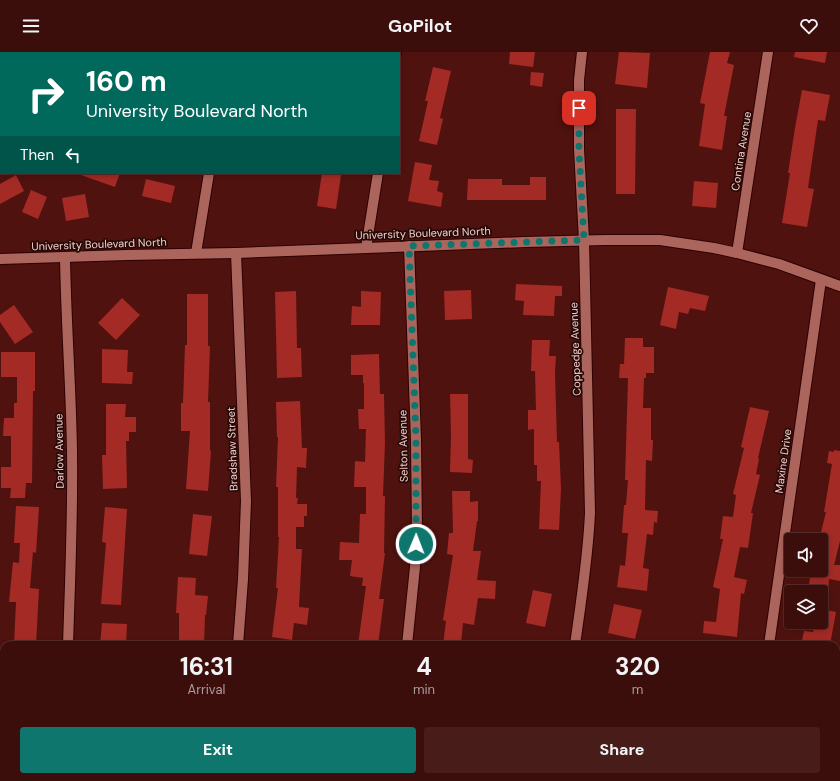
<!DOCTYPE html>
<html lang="en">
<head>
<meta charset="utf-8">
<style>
  :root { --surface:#3c0e0b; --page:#471c19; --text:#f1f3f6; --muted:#ac9c9d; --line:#552e2c; --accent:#0f766e }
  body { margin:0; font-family:"DM Sans",sans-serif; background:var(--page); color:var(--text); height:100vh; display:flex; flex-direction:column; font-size:15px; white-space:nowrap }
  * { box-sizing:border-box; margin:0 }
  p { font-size:13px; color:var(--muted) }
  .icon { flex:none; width:22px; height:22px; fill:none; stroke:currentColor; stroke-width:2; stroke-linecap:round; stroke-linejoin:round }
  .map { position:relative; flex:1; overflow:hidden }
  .details { position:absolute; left:0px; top:589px; width:840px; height:140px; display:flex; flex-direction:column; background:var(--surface); border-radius:12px 12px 0 0; box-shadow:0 2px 6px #0003,0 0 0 1px var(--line) }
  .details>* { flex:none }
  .top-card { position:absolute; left:0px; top:0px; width:400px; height:122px; box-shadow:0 2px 6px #0003,0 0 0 1px var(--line); background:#00695c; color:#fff; overflow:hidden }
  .fabs { position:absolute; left:784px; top:481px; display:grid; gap:8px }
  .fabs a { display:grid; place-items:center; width:44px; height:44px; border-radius:4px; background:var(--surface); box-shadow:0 2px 6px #0003,0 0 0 1px var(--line); font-size:20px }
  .pin { position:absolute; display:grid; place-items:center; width:34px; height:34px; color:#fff; margin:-17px; border-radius:8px; box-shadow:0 2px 6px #0006 }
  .me { position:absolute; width:44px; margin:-22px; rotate:1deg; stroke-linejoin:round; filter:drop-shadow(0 0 3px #0008) }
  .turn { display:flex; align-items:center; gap:14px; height:84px; padding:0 20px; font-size:18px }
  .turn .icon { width:52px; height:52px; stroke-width:2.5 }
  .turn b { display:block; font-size:28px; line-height:34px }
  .then { display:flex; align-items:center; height:38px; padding:0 20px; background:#0003; gap:8px; font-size:15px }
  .eta { display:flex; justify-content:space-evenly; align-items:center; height:68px; text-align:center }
  .eta b { font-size:24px; font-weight:700; line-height:28px }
  .button { display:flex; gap:8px; margin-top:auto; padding:8px 20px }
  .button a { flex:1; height:46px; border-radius:4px; background:var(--accent); color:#fff; font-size:16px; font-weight:700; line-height:46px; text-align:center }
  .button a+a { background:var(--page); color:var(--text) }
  header { display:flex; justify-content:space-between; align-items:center; height:52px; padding:0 20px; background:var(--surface); font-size:18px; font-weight:700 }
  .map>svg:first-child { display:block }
  .building { fill:#a32a25 }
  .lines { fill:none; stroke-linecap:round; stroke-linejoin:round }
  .minor-casing { stroke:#2d0102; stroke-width:12 }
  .minor { stroke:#ac655d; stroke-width:10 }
  .route { stroke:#0f766e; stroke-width:7; stroke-dasharray:0 12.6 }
  .labels { text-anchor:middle; stroke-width:3.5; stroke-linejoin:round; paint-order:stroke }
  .street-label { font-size:11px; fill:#f6cdc8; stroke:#250a08 }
</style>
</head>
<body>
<header><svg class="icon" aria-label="menu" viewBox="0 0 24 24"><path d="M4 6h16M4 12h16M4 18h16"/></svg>GoPilot<svg class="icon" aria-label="heart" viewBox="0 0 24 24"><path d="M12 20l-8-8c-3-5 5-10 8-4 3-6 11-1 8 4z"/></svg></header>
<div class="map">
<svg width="840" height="729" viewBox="0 0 840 729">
  <rect width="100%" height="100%" fill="#50120f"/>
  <g class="building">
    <polygon points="510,0 535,0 533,15 509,12"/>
    <polygon points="619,0 650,1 647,36 615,32"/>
    <polygon points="710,0 730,0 727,11 734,13 724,64 727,64 722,98 699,94 705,52 700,51"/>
    <polygon points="795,0 827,0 825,11 794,5"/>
    <polygon points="433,15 451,19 440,66 443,67 437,93 419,89 428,49 425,49"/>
    <polygon points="531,20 544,21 542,35 530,33"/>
    <polygon points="802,38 830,43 825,69 818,68 808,136 814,137 807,175 782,171 790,121 788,121 795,76"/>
    <polygon points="616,57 636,57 635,142 616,142"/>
    <polygon points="415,110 432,113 429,128 439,129 437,139 443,141 441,155 408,149"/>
    <polygon points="79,121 120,121 115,135 78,122"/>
    <polygon points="322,121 341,123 336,157 317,154"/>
    <polygon points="16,123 24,139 0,152 0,132"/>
    <polygon points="530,125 546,125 546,148 467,148 468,127 502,127 502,133 530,133"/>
    <polygon points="146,127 175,134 171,151 142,144"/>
    <polygon points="694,129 718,131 716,156 692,154"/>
    <polygon points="31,138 47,145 38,167 22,160"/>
    <polygon points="85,142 89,165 66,169 62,146"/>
    <polygon points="516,232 562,234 562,244 555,244 554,264 523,263 524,249 515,248"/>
    <polygon points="668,235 709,244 705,259 690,256 688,262 679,260 676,277 660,273"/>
    <polygon points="471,238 472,267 445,268 444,239"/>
    <polygon points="296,239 297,296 301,296 302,325 277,326 275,240"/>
    <polygon points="361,239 381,240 380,273 351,273 352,254 361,255"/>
    <polygon points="187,242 208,242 208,294 210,294 208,350 210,350 210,398 211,399 208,439 186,437 190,379 181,379 181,351 183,351 185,293 187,293"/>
    <polygon points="122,246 140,263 116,288 98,271"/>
    <polygon points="14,253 33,280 15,292 0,270 0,263"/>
    <polygon points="625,286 643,286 643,295 654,295 654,321 646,321 646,326 644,326 643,356 651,356 651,388 653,388 652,409 646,408 645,458 658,459 657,471 654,470 653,483 647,482 643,516 649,517 647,539 617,535 620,513 625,514 628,481 622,481 624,453 626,453 628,428 625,428 628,326 619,326 620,312 624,312"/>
    <polygon points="532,288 550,288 549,304 556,304 555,320 557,390 559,390 561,437 559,478 539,477 541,429 537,429 537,413 534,413 534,377 528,378 528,358 536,358 535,319 531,319"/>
    <polygon points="102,297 128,298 127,320 133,320 132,332 102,331"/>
    <polygon points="1,300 35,300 35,339 33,339 32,431 26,431 25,446 10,446 11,436 1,436 1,415 11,415 11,384 3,384 4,366 14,366 14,351 17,351 17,325 1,325"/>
    <polygon points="379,302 380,342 384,342 385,390 383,444 385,444 384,501 385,501 379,547 384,547 378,593 358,593 366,534 362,534 363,526 350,524 352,508 339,508 340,490 359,491 360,462 366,462 366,435 354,435 355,409 365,410 366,377 359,377 358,357 364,357 364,331 363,331 363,323 351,323 351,303"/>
    <polygon points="450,342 468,342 468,407 473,408 472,421 450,420 451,384"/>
    <polygon points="300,349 302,396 307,396 306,416 297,415 296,446 298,446 297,452 307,452 307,464 304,464 304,475 296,475 296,497 302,497 299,555 309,556 307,573 294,571 292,588 272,585 278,536 276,536 279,485 278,485 278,435 276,435 278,385 277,385 276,350"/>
    <polygon points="106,352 126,352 125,365 136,365 136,380 129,380 129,389 126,389 127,436 103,437 102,403 106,403"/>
    <polygon points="750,355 769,359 758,406 759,407 756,422 760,423 751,461 753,461 748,496 740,495 734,525 747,528 744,542 741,541 737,585 703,581 704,569 716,570 720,537 713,535 723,487 720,487 723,464 733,465 736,443 733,442 744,396 741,395"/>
    <polygon points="834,398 840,399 840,489 834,513 840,513 840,529 829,527 828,540 808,540 811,518 821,518 821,488 819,488 826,460 824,460 832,412 827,411 829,399 834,400"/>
    <polygon points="452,439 470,439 470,450 478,449 478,469 477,469 473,499 481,499 477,528 496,529 495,547 478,546 474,573 463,571 461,593 443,593 446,569 443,568 453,503 447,502 449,481 453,481"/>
    <polygon points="16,454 39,455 36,501 33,500 30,536 39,537 36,593 14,593 16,550 9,550 13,510 19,511 20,491 14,491"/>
    <polygon points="105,455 127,457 121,553 101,552 106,491 102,490"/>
    <polygon points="193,462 212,464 207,504 189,502"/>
    <polygon points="178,525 196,526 195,543 208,544 206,563 205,563 204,593 179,593 179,561 176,561"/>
    <polygon points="533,538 552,542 545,575 526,571"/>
    <polygon points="614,552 642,558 635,587 608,581"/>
    <polygon points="821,557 836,560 830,593 801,593 804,579 813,580 815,570 821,570"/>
    <polygon points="102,571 127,572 126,593 100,593"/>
  </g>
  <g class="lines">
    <defs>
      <g id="minor">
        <polyline points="78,1 78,0"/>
        <polyline points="227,1 227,0"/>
        <polyline points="396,1 396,0"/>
        <polyline points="366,196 378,121"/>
        <polyline points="196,201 209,121"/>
        <polyline points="236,201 246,449 243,527 238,593"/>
        <polyline points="737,201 768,0"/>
        <path d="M65,205C66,270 71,334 72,399C73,464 70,528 68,593"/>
        <polyline points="0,207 127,203 236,201 525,190 605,188 660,188 714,196 737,201 779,212 840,234"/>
        <polyline points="407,593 415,515 417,480 416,388 409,194"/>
        <path d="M575,593C581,549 588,506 590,461L584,188L579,97V28L582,0"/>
        <polyline points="769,593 821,228"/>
        <polyline points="63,729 63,725"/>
        <polyline points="224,729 225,725"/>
        <polyline points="393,729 394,725"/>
        <polyline points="556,729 556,725"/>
        <polyline points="749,729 750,725"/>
      </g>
    </defs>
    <use href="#minor" class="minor-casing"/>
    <use href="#minor" class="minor"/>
  </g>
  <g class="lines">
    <polyline class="route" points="416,492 416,388 409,194 584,188 579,98 579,56"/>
  </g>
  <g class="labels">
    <g class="street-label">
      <text transform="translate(741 99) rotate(-81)" y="4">Contina Avenue</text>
      <text transform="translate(423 181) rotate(-2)" y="4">University Boulevard North</text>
      <text transform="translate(99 192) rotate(-2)" y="4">University Boulevard North</text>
      <text transform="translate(575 297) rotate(-92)" y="4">Coppedge Avenue</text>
      <text transform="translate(403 394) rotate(-91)" y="4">Selton Avenue</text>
      <text transform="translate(232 397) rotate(-92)" y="4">Bradshaw Street</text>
      <text transform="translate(59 399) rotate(-91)" y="4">Darlow Avenue</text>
      <text transform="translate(783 409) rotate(-82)" y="4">Maxine Drive</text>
    </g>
  </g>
</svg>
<div class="fabs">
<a><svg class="icon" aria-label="sound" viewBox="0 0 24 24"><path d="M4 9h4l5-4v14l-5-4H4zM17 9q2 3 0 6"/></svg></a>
<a><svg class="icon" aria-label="layers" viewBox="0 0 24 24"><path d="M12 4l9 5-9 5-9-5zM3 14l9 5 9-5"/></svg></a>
</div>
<div class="pin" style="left:579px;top:56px;background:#d93025"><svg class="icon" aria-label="arrive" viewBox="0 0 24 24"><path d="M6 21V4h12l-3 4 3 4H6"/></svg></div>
<svg class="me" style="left:416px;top:492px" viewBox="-20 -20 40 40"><circle r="17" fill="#0f766e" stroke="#fff" stroke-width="3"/><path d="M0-11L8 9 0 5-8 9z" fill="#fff"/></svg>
<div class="top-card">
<div class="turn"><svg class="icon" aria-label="right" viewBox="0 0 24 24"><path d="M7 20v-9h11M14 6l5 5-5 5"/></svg><div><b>160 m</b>University Boulevard North</div></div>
<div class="then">Then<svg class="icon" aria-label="left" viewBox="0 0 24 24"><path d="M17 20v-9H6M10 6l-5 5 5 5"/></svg></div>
</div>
<section class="details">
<div class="eta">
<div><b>16:31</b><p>Arrival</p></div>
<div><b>4</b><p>min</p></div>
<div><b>320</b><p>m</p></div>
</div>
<div class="button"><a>Exit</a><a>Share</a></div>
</section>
</div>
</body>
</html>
